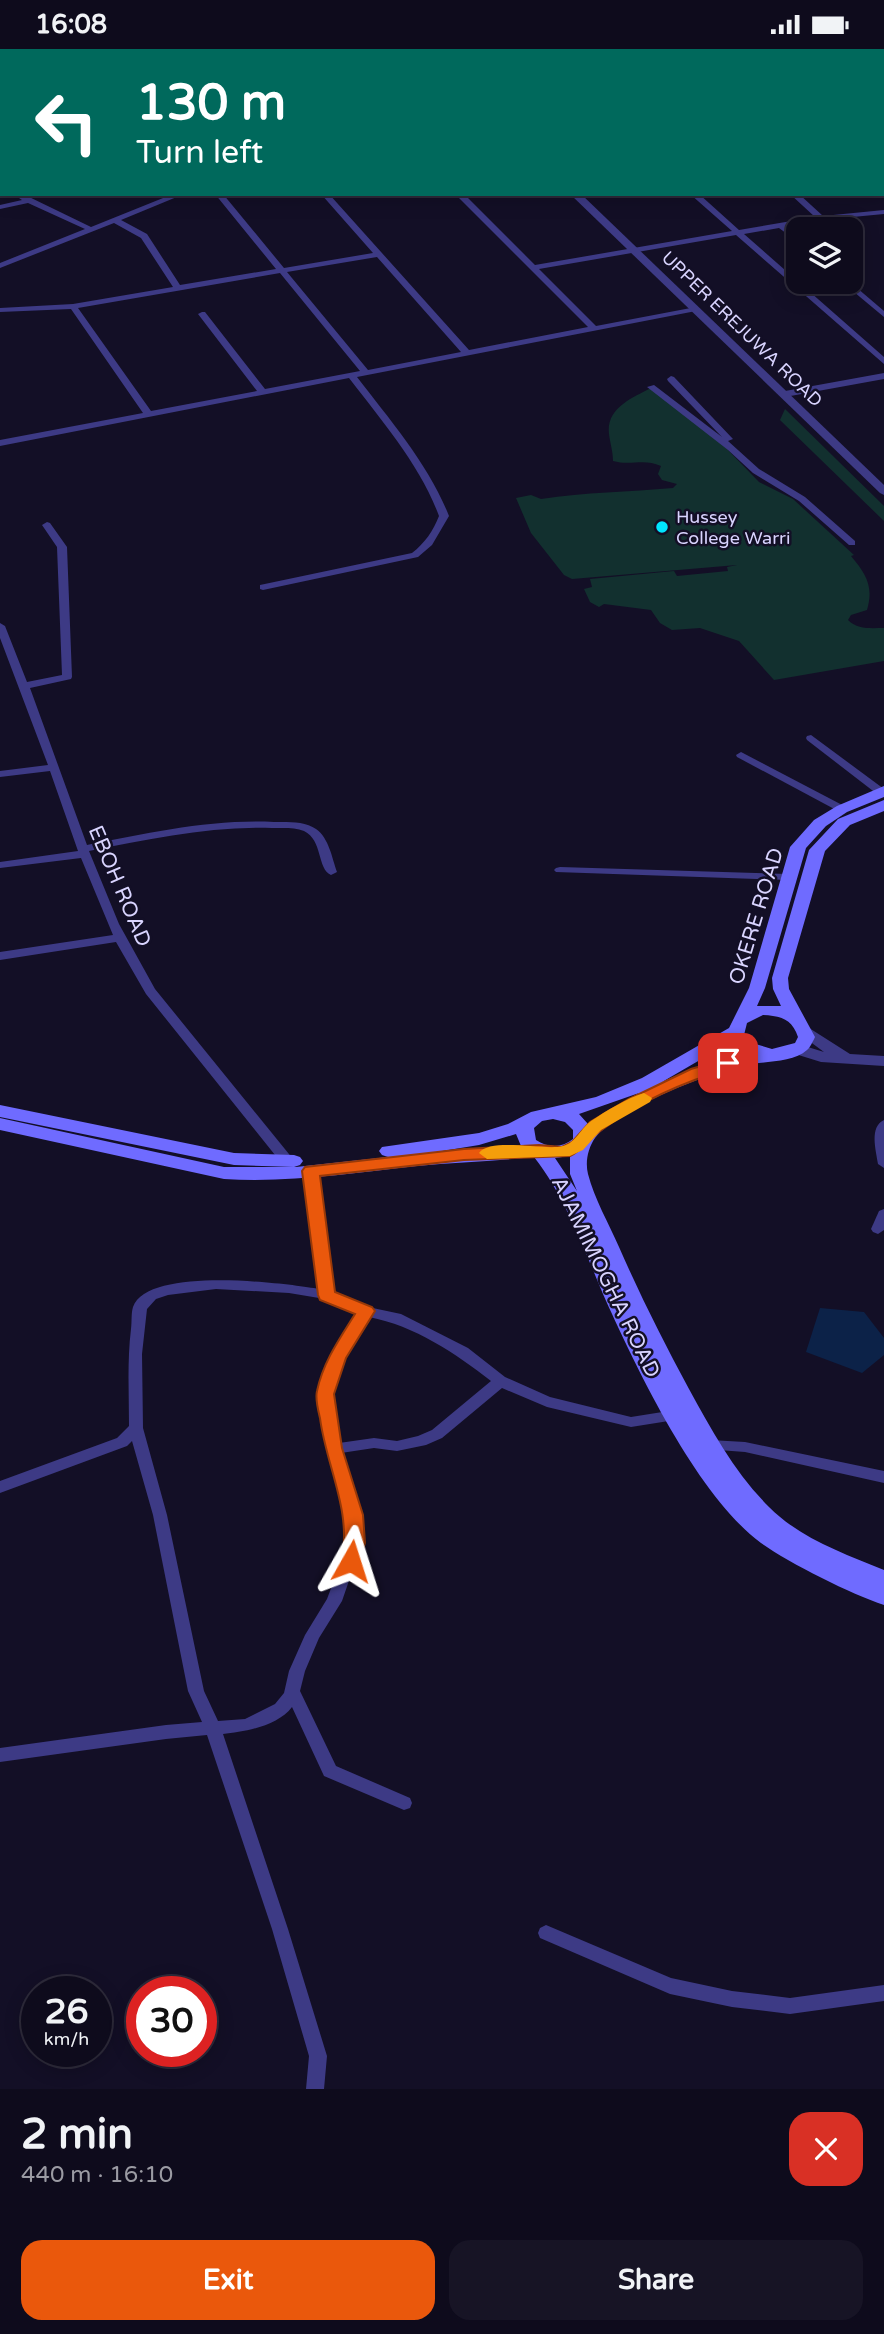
<!DOCTYPE html>
<html lang="en">
<head>
<meta charset="utf-8">
<style>
  :root { --surface:#0e0b1c; --page:#171425; --text:#f1f3f6; --muted:#9b9ba3; --line:#2e2b3b; --accent:#ea580c }
  body { margin:0; font-family:"Varela Round",sans-serif; background:var(--page); color:var(--text); height:100vh; display:flex; flex-direction:column; font-size:26px; white-space:nowrap }
  * { box-sizing:border-box; margin:0 }
  p { font-size:23px; color:var(--muted) }
  .icon { flex:none; width:38px; height:38px; fill:none; stroke:currentColor; stroke-width:2; stroke-linecap:round; stroke-linejoin:round }
  .map { position:relative; height:2040px; overflow:hidden }
  .drawer { display:flex; flex-direction:column; background:var(--surface); flex:1 }
  .drawer>* { flex:none }
  .guide { position:absolute; left:0px; top:0px; width:886px; height:147px; box-shadow:0 4px 18px #0003,0 0 0 2px var(--line); background:#00695c; color:#fff; overflow:hidden }
  .tools { position:absolute; left:786px; top:168px; display:grid; gap:14px }
  .tools a { display:grid; place-items:center; width:77px; height:77px; border-radius:14px; background:var(--surface); box-shadow:0 4px 18px #0003,0 0 0 2px var(--line); font-size:35px }
  .speed { position:absolute; left:21px; top:1927px; display:flex; gap:14px; font-size:35px; font-weight:700; text-align:center }
  .speed>* { display:grid; place-content:center; width:91px; height:91px; border-radius:50%; background:var(--surface); box-shadow:0 4px 18px #0003,0 0 0 2px var(--line); line-height:1 }
  .speed small { font-size:18px; font-weight:400 }
  .speed .limit { border:10px solid #d22; background:#fff; color:#111 }
  .pin { position:absolute; display:grid; place-items:center; width:60px; height:60px; color:#fff; margin:-30px; border-radius:14px; box-shadow:0 4px 10px #0006 }
  .me { position:absolute; width:77px; margin:-38px; rotate:6deg; stroke-linejoin:round; filter:drop-shadow(0 0 5px #0008) }
  .turn { display:flex; align-items:center; gap:24px; height:147px; padding:0 21px; font-size:32px }
  .turn .icon { width:91px; height:91px; stroke-width:2.5 }
  .turn b { display:block; font-size:49px; line-height:60px }
  .round { display:grid; place-items:center; flex:none; width:74px; height:74px; border-radius:21px; background:var(--page) }
  .overview { display:flex; align-items:center; justify-content:space-between; height:119px; padding:0 21px }
  h1 { font-size:42px; font-weight:700; line-height:52px }
  .action { display:flex; gap:14px; margin-top:auto; padding:14px 21px }
  .action a { flex:1; height:80px; border-radius:21px; background:var(--accent); color:#fff; font-size:28px; font-weight:700; line-height:80px; text-align:center }
  .action a+a { background:var(--page); color:var(--text) }
  .status { display:flex; justify-content:space-between; align-items:center; height:49px; padding:0 35px; background:var(--surface); direction:ltr }
  .status svg { height:19px; fill:currentColor }
  .map>svg:first-child { display:block }
  .green { fill:#12302f }
  .water { fill:#0c2248 }
  .lines { fill:none; stroke-linecap:round; stroke-linejoin:round }
  .minor { fill:#3d3a85; fill-rule:evenodd }
  .tertiary { fill:#3d3a85; fill-rule:evenodd }
  .secondary { fill:#6f6bff; fill-rule:evenodd }
  .route { fill:#ea580c; stroke:#983908; stroke-width:2 }
  .slow { fill:#f59e0b }
  .poi-dot { fill:#00e5ff; stroke:#130f26; stroke-width:2.5 }
  .labels { text-anchor:middle; stroke-width:5; stroke-linejoin:round; paint-order:stroke }
  .far-street-label { font-size:18px; fill:#d9d4ff; stroke:#130f26 }
  .far-poi-label { font-size:18px; fill:#d9d4ff; stroke:#130f26; text-anchor:start }
  .street-label { font-size:21px; fill:#d9d4ff; stroke:#130f26 }
</style>
</head>
<body>
<div class="status"><b>16:08</b><svg viewBox="0 0 49 12"><path d="M0 12V9h3v3zM5 12V6h3v6zM10 12V3h3v9zM15 12V0h3v12zM26 1h20v11H26zM47 4h2v5h-2z"/></svg></div>
<div class="map">
<svg width="884" height="2040" viewBox="0 0 884 2040">
  <rect width="100%" height="100%" fill="#130f26"/>
  <g class="green">
    <path d="M651,339L726,399L759,433L793,450L854,506L851,507C866,525 874,537 867,561L851,566L848,571C858,581 871,579 884,579V612L774,631L739,592L700,579L672,581L660,574L651,561L604,555L599,558L590,553L584,540L592,538L590,530L674,522L677,527L728,522L727,518L737,516L572,530L564,526L531,484L516,449L531,446L541,450C585,443 629,443 673,439L677,435L662,431L658,425L661,417C644,409 631,417 613,412C613,402 610,394 609,385C606,359 632,349 651,339Z"/>
    <polygon points="785,360 884,457 884,472 780,371"/>
  </g>
  <polygon class="water" points="820,1259 864,1263 884,1289 884,1306 862,1324 806,1303"/>
  <g class="lines">
    <g class="minor">
      <polygon points="300,0 313,2 302,2"/>
      <polygon points="731,0 744,2 733,2"/>
      <polygon points="878,0 884,0 884,3 884,2"/>
      <polygon points="0,1 3,2 2,6 0,6"/>
      <rect x="0" y="134" width="2" height="5"/>
      <path d="M13,145H23L91,178L173,145H184L121,171L147,185L180,236L276,220L215,145H223L284,219L373,204L321,145H329L469,301L588,278L455,145H464L535,216L732,182L690,145H699L739,181L815,168L790,145H799L823,167L884,161V165L821,171L787,177L798,187V193L779,179L744,185L884,308V315L736,186L539,220L596,277L696,258L700,260L696,262L357,328C390,371 429,416 449,467L432,496L418,508L263,541L260,540V536L412,504C425,494 433,482 439,467C420,416 382,372 349,329L0,397V391L143,364L71,260L0,263V259L73,255L173,238L141,189L114,174L0,219V214L85,180L28,154L0,160V156L22,151ZM377,208L461,303L368,321L287,223ZM280,224L360,322L265,340L205,263H202L198,265L257,342L151,362L78,259Z"/>
      <polygon points="842,233 850,233 884,262 884,268"/>
      <polygon points="884,324 884,330 785,348 781,345 785,342"/>
      <polygon points="671,327 674,328 733,390 728,392 759,420 805,448 855,492 855,496 849,496 799,452 753,424 728,401 647,338 654,336 722,388 668,332 667,330"/>
      <path d="M47,473L50,474L67,498L72,628L71,630L30,639L87,796C149,784 210,770 274,773C287,773 305,772 316,780C329,789 332,809 337,823L331,826C317,820 323,791 304,782C295,778 282,779 272,779C210,777 150,790 89,802L119,875L155,940L293,1110L294,1113L293,1116H283L146,945L116,893L0,911V903L113,886L81,809L0,819V813L78,802L50,722L0,728V722L48,716L0,589V574L5,577L27,633L62,626L57,498L42,476Z"/>
      <polygon points="811,686 884,740 884,745 877,745 807,691 806,689 807,687"/>
      <polygon points="741,703 846,758 847,760 842,763 838,762 737,708 736,706"/>
      <polygon points="560,818 788,825 794,828 788,831 556,823 554,821 556,819"/>
      <path d="M884,1071V1119L878,1115C876,1101 869,1078 884,1071Z"/>
      <path d="M311,1118L317,1122L333,1243L368,1258L401,1265L468,1299L505,1328L550,1348L631,1368L675,1361L680,1362L682,1366L680,1370L675,1371L631,1378L547,1358L502,1339L442,1389L426,1396L397,1402L374,1399L341,1404L360,1466L362,1494L342,1552L319,1589L305,1622L300,1642L336,1717L410,1749L412,1754L410,1759L404,1761L324,1727L292,1658C278,1677 244,1683 223,1685L288,1880L327,2007L324,2040H306L309,2007L272,1880L207,1686L166,1690L0,1713V1699L166,1676L202,1673L188,1642L153,1466L132,1392L127,1397L0,1444V1432L117,1389L129,1377C129,1345 127,1312 131,1280C132,1273 131,1264 133,1258C148,1217 285,1234 319,1240L305,1122ZM216,1240L289,1244L325,1250L358,1264L330,1308L318,1345L326,1400L346,1466L348,1494L327,1550L305,1586L289,1622L284,1644L275,1655L245,1670L218,1672L204,1642L167,1466L143,1379L142,1305L147,1260L156,1250L168,1246ZM369,1268C415,1277 455,1304 491,1332L432,1381L418,1387L397,1392L374,1389L339,1394L332,1345L344,1309Z"/>
      <polygon points="884,1160 884,1181 878,1185 873,1183 871,1180 879,1162"/>
      <polygon points="710,1391 745,1393 884,1422 884,1434 745,1403 705,1400 703,1396 705,1392"/>
      <polygon points="546,1876 671,1929 732,1942 790,1949 884,1936 884,1952 790,1965 732,1958 670,1945 540,1889 538,1884 540,1879"/>
    </g>
    <g class="tertiary">
      <polygon points="531,0 542,0 530,2"/>
      <polygon points="570,145 581,145 884,436 884,446 880,444"/>
      <polygon points="806,977 850,1005 884,1007 884,1017 821,1013 792,1004 790,1000 798,995 824,1003 801,986 798,982"/>
    </g>
    <path class="secondary" d="M884,737V748L847,763L826,777L806,799L765,939L757,957H781L773,940L772,929L809,801L838,770L884,751V762L850,776L825,802L788,929L789,940L815,988C813,992 810,999 807,1001C793,1014 763,1012 746,1016C707,1024 619,1059 595,1089C588,1099 585,1113 588,1125C594,1149 609,1175 619,1198C640,1246 664,1294 689,1340C712,1382 735,1424 769,1458C801,1490 843,1504 884,1521V1556C851,1545 789,1514 761,1494C697,1447 635,1317 603,1245C583,1198 566,1149 534,1108C495,1112 456,1113 417,1117C352,1124 289,1134 224,1130L0,1081V1069L224,1118H294L234,1116L0,1068V1056L234,1104L294,1106L300,1108L303,1112L300,1116L294,1118H296L388,1108L382,1106L379,1102L382,1098L479,1084L508,1075L531,1063L596,1048L642,1029L729,979L749,939L790,798L814,771L837,757ZM763,966C781,967 792,970 798,988L795,994L772,1000L749,993L744,986L747,974ZM731,993L736,1001L744,1005L699,1017L662,1033ZM639,1044L588,1075L579,1065ZM553,1070L565,1073L573,1081V1090C562,1099 548,1099 536,1091L534,1079L542,1072ZM516,1085L521,1097L436,1103L479,1096ZM570,1107V1125L577,1142L555,1109Z"/>
  </g>
  <path class="route" d="M728,1009L734,1011L736,1014L734,1018C689,1031 640,1052 603,1080C590,1089 584,1100 570,1107L464,1111L320,1127L335,1243L372,1258L375,1262L346,1309L334,1345L342,1399L363,1466L365,1494L358,1517L351,1520L344,1517L341,1512C353,1464 326,1417 320,1369C318,1361 315,1350 317,1342C323,1313 340,1289 355,1265L320,1251L318,1246L302,1122L305,1118L464,1100L539,1096L562,1098L572,1093L590,1073L629,1050L691,1020Z"/>
  <path class="slow" d="M644,1044L652,1049L650,1053L601,1081L583,1101L570,1107L487,1110L479,1104C491,1088 545,1102 563,1097C576,1094 581,1079 591,1072C606,1062 627,1049 644,1044Z"/>
  <circle class="poi-dot" cx="662" cy="478" r="7"/>
  <g class="labels">
    <g class="far-street-label">
      <text transform="translate(742 280) rotate(44)" y="6">UPPER EREJUWA ROAD</text>
    </g>
    <g class="far-poi-label">
      <text x="676" y="474">Hussey<tspan x="676" dy="21">College Warri</tspan></text>
    </g>
    <g class="street-label">
      <text transform="translate(120 837) rotate(67)" y="7">EBOH ROAD</text>
      <text transform="translate(756 867) rotate(-73)" y="7">OKERE ROAD</text>
      <text transform="translate(606 1228) rotate(64)" y="7">AJAMIMOGHA ROAD</text>
    </g>
  </g>
</svg>
<div class="tools">
<a><svg class="icon" aria-label="layers" viewBox="0 0 24 24"><path d="M12 4l9 5-9 5-9-5zM3 14l9 5 9-5"/></svg></a>
</div>
<div class="speed"><div>26<small>km/h</small></div><div class="limit">30</div></div>
<div class="pin" style="left:728px;top:1014px;background:#d93025"><svg class="icon" aria-label="arrive" viewBox="0 0 24 24"><path d="M6 21V4h12l-3 4 3 4H6"/></svg></div>
<svg class="me" style="left:351px;top:1512px" viewBox="-20 -20 40 40"><path d="M0-17L14 15 0 8-14 15z" fill="#ea580c" stroke="#fff" stroke-width="4"/></svg>
<div class="guide">
<div class="turn"><svg class="icon" aria-label="left" viewBox="0 0 24 24"><path d="M17 20v-9H6M10 6l-5 5 5 5"/></svg><div><b>130 m</b>Turn left</div></div>
</div>
</div>
<section class="drawer">
<div class="overview"><div><h1>2 min</h1><p>440 m · 16:10</p></div><a class="round" style="background:#d93025;color:#fff"><svg class="icon" aria-label="close" viewBox="0 0 24 24"><path d="M6 6l12 12M18 6L6 18"/></svg></a></div>
<div class="action"><a>Exit</a><a>Share</a></div>
</section>
</body>
</html>
